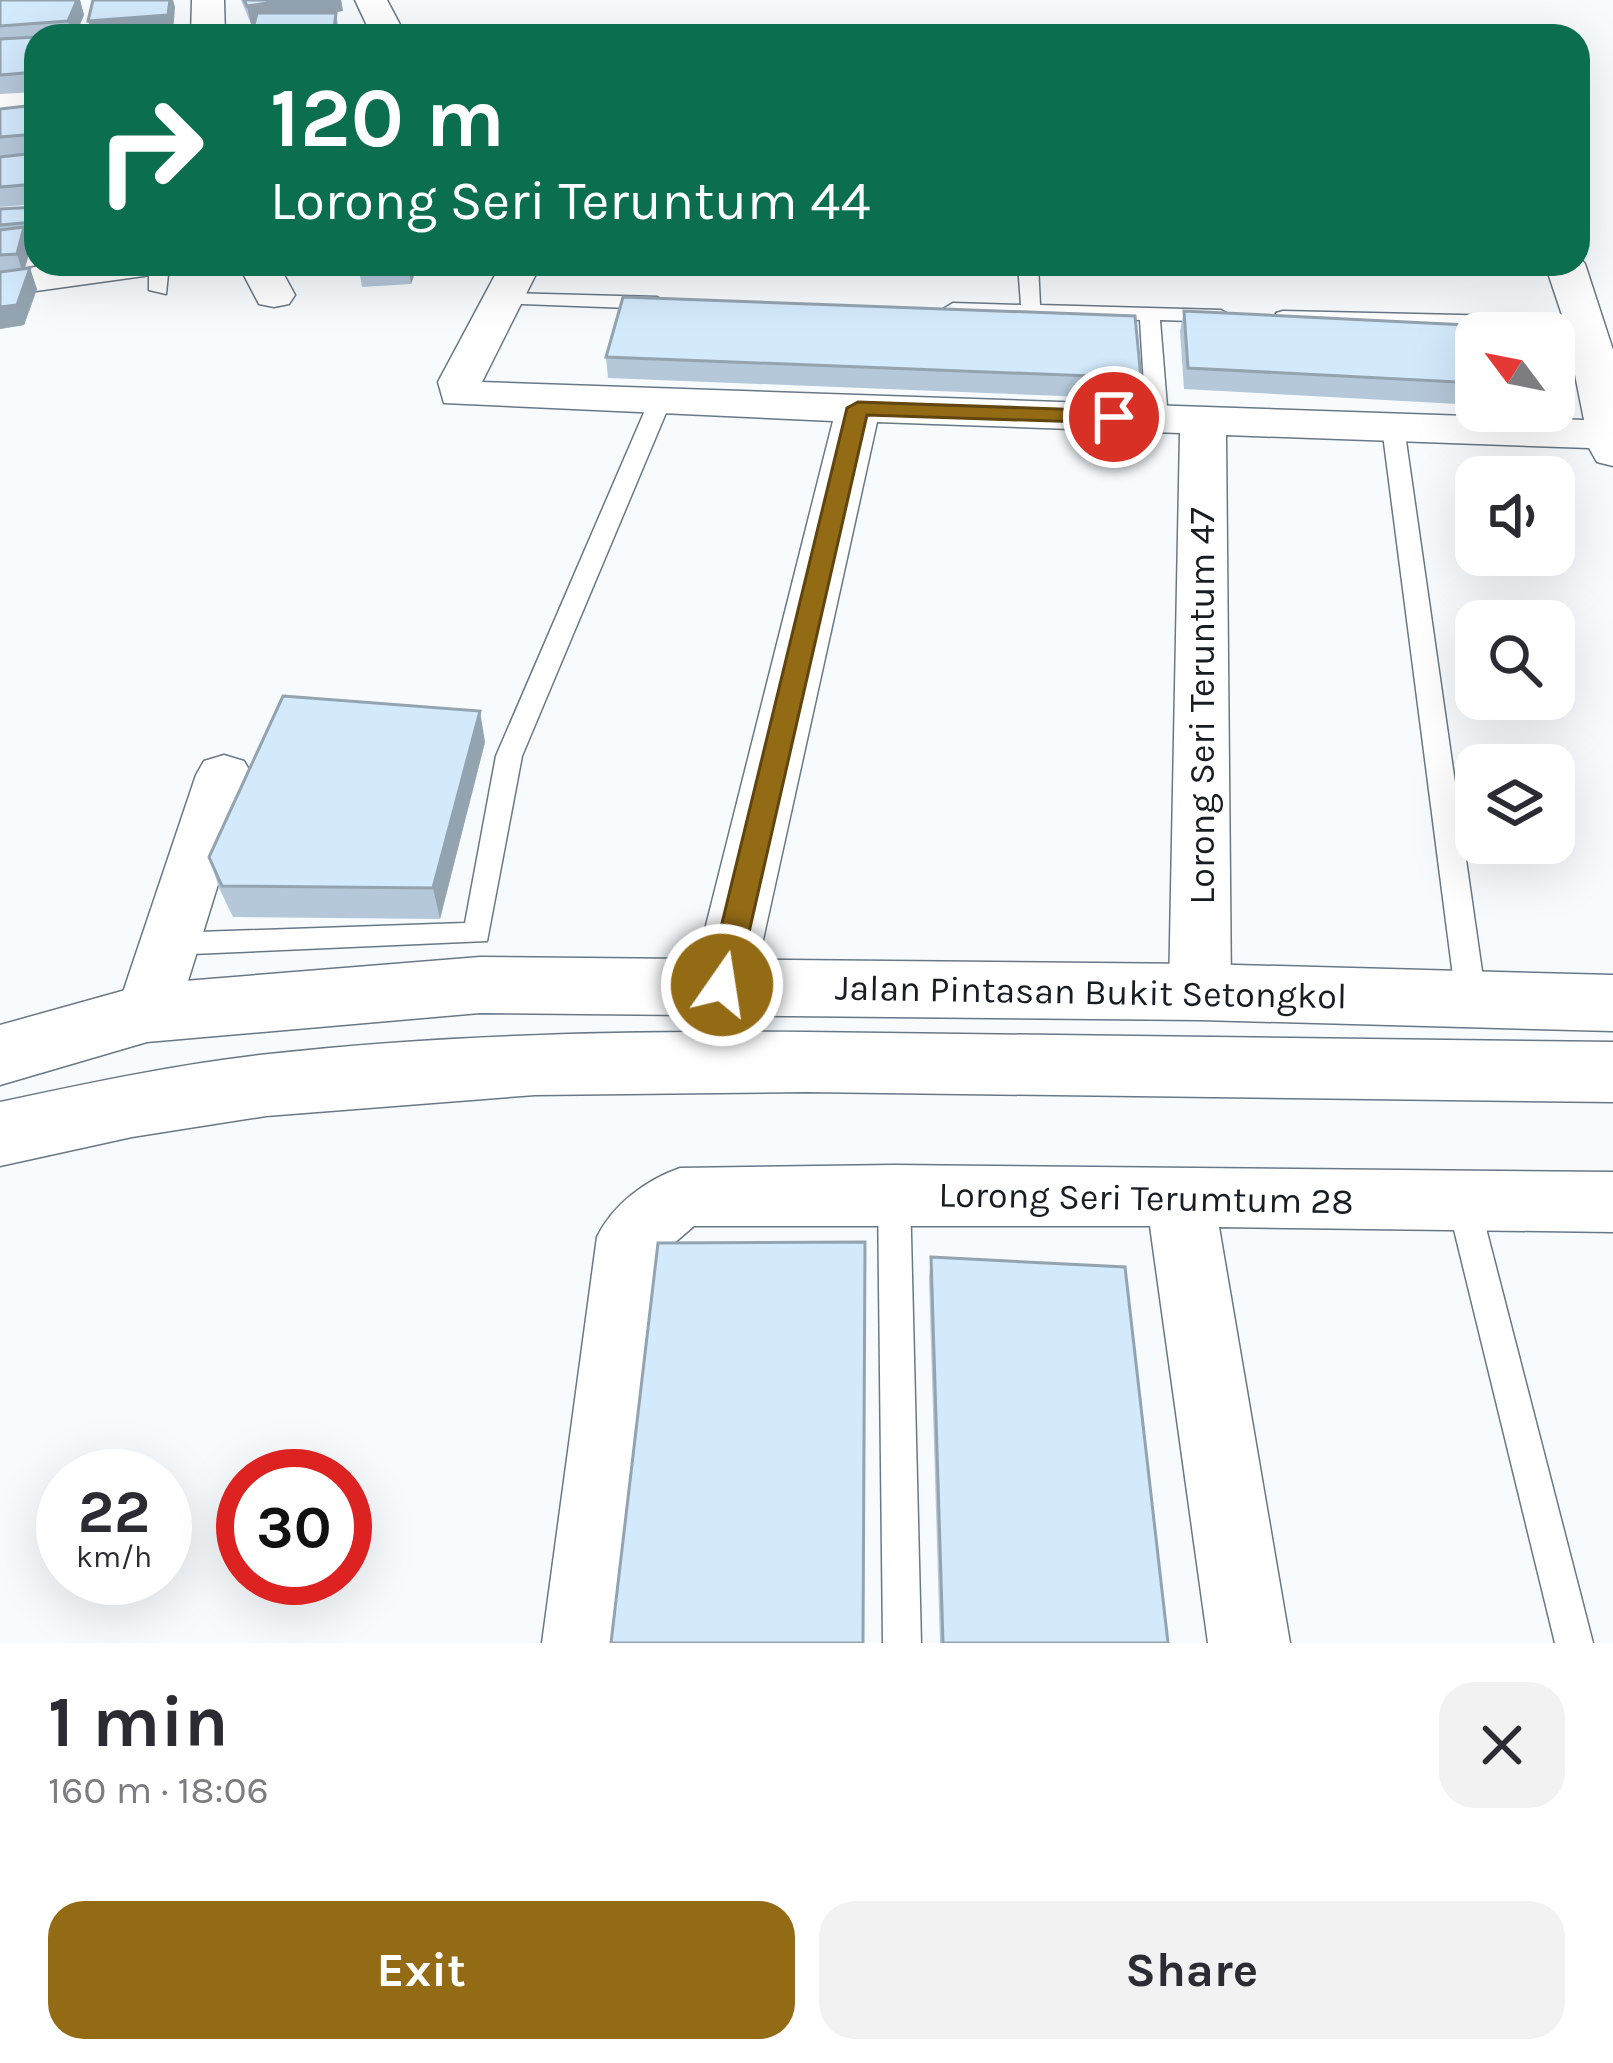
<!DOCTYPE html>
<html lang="en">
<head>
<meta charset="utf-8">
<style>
  :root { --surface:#fff; --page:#f2f2f3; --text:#2b2b33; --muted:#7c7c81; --accent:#946b15 }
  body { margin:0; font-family:Karla,sans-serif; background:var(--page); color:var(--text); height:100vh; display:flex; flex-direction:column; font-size:45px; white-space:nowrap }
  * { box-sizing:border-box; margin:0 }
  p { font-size:39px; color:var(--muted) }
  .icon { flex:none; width:66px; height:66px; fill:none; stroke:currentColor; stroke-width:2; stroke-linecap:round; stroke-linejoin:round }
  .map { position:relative; height:1643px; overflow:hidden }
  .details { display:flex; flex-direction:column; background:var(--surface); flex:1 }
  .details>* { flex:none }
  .hud { position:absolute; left:24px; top:24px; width:1566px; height:252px; border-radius:36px; box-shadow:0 12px 48px #0002; background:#0b6e4f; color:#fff; overflow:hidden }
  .needle { width:78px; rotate:302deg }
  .buttons { position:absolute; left:1455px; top:312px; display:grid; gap:24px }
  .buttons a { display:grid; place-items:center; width:120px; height:120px; border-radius:24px; background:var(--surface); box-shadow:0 12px 48px #0002; font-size:60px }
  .speed { position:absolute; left:36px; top:1449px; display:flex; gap:24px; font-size:60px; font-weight:700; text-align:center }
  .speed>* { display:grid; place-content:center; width:156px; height:156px; border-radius:50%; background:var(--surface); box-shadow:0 12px 48px #0002; line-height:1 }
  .speed small { font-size:30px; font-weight:400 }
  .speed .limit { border:18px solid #d22; background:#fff; color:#111 }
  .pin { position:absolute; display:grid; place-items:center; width:102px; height:102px; color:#fff; margin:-51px; border:6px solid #fff; border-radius:50%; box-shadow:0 3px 12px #0007 }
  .me { position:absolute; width:132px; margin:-66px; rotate:13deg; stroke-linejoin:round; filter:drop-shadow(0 0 9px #0008) }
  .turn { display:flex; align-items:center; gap:42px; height:252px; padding:0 48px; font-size:54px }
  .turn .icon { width:156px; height:156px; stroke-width:2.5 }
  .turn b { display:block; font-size:84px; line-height:102px }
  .round { display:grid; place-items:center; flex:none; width:126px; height:126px; border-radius:36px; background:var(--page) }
  .head { display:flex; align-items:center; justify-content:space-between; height:204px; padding:0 48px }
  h1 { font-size:72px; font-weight:700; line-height:90px }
  .primary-button { display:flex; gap:24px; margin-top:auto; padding:24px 48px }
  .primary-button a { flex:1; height:138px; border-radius:36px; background:var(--accent); color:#fff; font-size:48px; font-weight:700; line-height:138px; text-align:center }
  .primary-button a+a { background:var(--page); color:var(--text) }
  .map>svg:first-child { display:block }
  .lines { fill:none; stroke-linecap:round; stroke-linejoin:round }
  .service-casing { stroke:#697886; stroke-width:3 }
  .minor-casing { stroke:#697886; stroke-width:3 }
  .secondary-casing { stroke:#697886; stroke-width:3 }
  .service { fill:#fff; fill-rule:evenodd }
  .minor { fill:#fff; fill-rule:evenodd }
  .secondary { fill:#fff; fill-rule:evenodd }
  .wall { fill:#b5c8d9 }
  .shaded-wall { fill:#94a3b0 }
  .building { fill:#d3e9fc; stroke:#94a3b0; stroke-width:3 }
  .route { fill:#946b15; stroke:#60460e; stroke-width:3 }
  .labels { text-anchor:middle; stroke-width:9; stroke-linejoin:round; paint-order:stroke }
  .street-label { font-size:36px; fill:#171d23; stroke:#fff }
</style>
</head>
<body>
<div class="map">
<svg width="1613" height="1643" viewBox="0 0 1613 1643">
  <rect width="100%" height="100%" fill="#f7fbfe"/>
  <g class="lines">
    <defs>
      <g id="service">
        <polygon points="149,264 169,264 166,294 149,290"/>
        <polygon points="1018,264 1038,264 1040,305 1221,310 1231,316 1221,322 1160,320 1168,419 1157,425 1146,419 1140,320 953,315 943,309 953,303 1021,305"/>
        <polygon points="505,293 657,297 667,303 657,309 498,303 498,295"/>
        <polygon points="1283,311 1586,318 1596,324 1586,330 1276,321 1276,313"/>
        <polygon points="660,395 671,401 522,756 487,941 169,955 159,952 155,944 159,936 169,933 465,923 496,756 649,401"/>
        <polygon points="1393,421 1404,427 1486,999 1481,1007 1471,1011 1461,1007 1456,999 1382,427"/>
        <polygon points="894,1180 905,1184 910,1194 921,1643 883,1643 878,1194 883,1184"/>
        <polygon points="1463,1187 1474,1191 1479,1201 1593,1643 1555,1643 1447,1201 1452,1191"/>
      </g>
      <g id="minor">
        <polygon points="192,0 224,0 225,36 191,36"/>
        <polygon points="355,0 387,0 406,36 372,36"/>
        <polygon points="36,87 36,109 0,112 0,90"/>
        <polygon points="1578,255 1585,264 1613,350 1613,466 1597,462 1589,448 1226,435 1231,992 1222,1009 1200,1016 1178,1009 1169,992 1180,433 877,422 753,985 744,1002 722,1009 700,1002 691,985 833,421 444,403 438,382 501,264 541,264 482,382 1584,420 1565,324 1545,264 1578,264"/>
        <polygon points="56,264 164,264 158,273 144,276 0,296 0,272"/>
        <polygon points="238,264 278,264 295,295 289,304 274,307 259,304"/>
        <polygon points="224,755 244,761 252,775 178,1013 169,1031 147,1038 125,1031 116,1013 196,775 204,761"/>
        <path d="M894,1165L1613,1172V1232L1219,1227L1290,1643H1208L1150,1226H694L665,1251L624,1643H542L597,1237C613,1204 646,1180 680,1168Z"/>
      </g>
      <g id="secondary">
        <polygon points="480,957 1200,964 1613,975 1613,1031 1200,1020 480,1013 147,1042 0,1085 0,1025 147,984"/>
        <path d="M806,1032L1613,1042V1102L806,1092L535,1095L266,1116L132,1137L0,1166V1102C89,1083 178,1064 269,1054C447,1034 626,1031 806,1032Z"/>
      </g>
    </defs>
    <use href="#service" class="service-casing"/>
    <use href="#minor" class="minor-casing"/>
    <use href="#secondary" class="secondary-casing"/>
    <use href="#service" class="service"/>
    <use href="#minor" class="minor"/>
    <use href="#secondary" class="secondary"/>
  </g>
  <g class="wall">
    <polygon points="0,0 80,0 84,15 75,36 36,36 36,92 0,94"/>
    <polygon points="241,0 341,0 343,11 325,13 336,13 339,32 251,24"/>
    <polygon points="36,105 36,204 0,207 0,109"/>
    <polygon points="36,207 36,256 33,247 36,242 30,243 31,247 25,269 37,289 24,325 0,329 0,209"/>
    <polygon points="358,264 418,264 411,284 362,287"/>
    <polygon points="1184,311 1476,333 1476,405 1184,389 1180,331"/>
    <polygon points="606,357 1141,378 1138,399 608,378"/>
    <polygon points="485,742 440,919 233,917 219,888 209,857"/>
    <polygon points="931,1257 1168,1643 940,1643 929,1277"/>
  </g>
  <g class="shaded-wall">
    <polygon points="73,0 80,0 84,15 75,36 72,36 68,21"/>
    <polygon points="170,0 173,0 175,7 173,33 136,36 93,36 88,21"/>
    <polygon points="288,0 341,0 343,11 251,24 247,6"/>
    <polygon points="336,13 338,36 333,36"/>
    <polygon points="24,227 31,247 23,274 17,254"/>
    <polygon points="408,264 418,264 411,284"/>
    <polygon points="30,268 37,289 24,325 0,329 0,307"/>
    <polygon points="480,711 485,742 440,919 433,888"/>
  </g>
  <g class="building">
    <polygon points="0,0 77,0 68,21 0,26"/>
    <polygon points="93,0 170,0 168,15 88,21"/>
    <polygon points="244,0 288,0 247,6"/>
    <polygon points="257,13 336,13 333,36 251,36"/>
    <polygon points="36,37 36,72 0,75 0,39"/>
    <polygon points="36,105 36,134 0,137 0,109"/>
    <polygon points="36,153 36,184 0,187 0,157"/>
    <polygon points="36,207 34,222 0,225 0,209"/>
    <polygon points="24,227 17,254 0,255 0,230"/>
    <polygon points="358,264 401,264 358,266"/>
    <polygon points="30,268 17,305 0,307 0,272"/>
    <polygon points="623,297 1135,316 1141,378 606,357"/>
    <polygon points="1184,311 1507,327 1508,333 1476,333 1476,383 1188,368"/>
    <polygon points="283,696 480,711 433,888 222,886 209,857"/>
    <polygon points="865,1242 863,1643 611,1643 658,1243"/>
    <polygon points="931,1257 1125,1267 1168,1643 943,1643"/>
  </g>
  <polygon class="route" points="858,402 1114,411 1125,417 1114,423 867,415 737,985 732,993 711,993 707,985 847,408"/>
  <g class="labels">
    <g class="street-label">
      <text transform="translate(1201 706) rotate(-90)" y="13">Lorong Seri Teruntum 47</text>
      <text transform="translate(1091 991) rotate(1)" y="13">Jalan Pintasan Bukit Setongkol</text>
      <text transform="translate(1146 1197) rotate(1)" y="13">Lorong Seri Terumtum 28</text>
    </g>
  </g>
</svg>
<div class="buttons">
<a><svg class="needle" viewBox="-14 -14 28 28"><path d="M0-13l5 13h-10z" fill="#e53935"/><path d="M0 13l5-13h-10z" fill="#7c7c81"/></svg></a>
<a><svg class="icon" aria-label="sound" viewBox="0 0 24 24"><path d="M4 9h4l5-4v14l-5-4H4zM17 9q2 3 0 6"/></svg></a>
<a><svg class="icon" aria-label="search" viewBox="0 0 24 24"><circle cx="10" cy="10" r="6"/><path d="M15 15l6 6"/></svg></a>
<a><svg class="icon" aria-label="layers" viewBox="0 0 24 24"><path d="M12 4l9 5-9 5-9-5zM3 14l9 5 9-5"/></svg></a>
</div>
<div class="speed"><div>22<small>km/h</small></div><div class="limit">30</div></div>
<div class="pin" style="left:1114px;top:417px;background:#d93025"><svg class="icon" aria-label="arrive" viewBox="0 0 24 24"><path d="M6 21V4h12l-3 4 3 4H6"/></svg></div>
<svg class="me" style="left:722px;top:985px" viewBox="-20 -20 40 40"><circle r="17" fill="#946b15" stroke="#fff" stroke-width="3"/><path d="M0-11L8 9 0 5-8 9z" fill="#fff"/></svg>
<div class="hud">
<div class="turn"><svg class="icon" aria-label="right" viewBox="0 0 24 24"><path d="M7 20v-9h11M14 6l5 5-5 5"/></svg><div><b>120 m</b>Lorong Seri Teruntum 44</div></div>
</div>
</div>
<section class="details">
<div class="head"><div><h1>1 min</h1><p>160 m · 18:06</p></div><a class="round"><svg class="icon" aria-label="close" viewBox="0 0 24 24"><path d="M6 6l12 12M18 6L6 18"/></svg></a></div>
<div class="primary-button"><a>Exit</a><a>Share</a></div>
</section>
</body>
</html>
